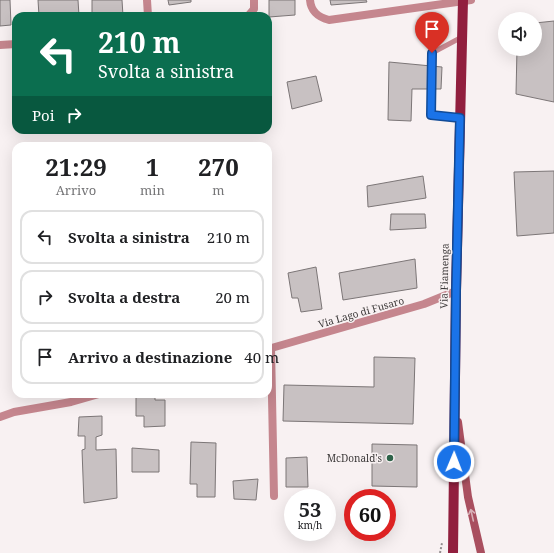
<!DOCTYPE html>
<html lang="it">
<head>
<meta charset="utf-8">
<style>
  :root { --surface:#fff; --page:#f2f2f2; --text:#202124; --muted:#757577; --line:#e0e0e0 }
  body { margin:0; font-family:"Noto Serif",serif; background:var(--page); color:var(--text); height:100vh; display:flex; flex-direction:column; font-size:15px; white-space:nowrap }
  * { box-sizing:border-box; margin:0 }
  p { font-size:13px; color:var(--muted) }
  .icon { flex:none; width:22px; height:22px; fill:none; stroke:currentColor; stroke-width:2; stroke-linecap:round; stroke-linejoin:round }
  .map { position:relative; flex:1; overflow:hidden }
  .sheet { position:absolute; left:12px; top:142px; width:260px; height:256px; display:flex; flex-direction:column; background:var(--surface); border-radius:12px; box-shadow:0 4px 16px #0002 }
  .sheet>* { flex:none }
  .banner { position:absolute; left:12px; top:12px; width:260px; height:122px; border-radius:12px; box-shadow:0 4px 16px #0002; background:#0b6e4f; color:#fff; overflow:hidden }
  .fabs { position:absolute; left:498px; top:12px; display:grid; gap:8px }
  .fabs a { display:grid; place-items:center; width:44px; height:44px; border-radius:50%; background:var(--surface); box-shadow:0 4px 16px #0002; font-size:20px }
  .speed { position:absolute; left:284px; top:489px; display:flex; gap:8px; font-size:20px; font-weight:700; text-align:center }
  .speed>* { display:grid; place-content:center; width:52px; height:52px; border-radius:50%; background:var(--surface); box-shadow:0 4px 16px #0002; line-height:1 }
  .speed small { font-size:10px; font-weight:400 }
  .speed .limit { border:6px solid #d22; background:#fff; color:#111 }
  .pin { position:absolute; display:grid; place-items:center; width:34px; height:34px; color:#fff; margin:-41px -17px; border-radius:50% 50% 50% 0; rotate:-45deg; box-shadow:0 0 4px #0007 }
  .pin .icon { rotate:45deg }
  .me { position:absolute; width:44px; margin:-22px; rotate:1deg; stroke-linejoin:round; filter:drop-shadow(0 0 3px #0008) }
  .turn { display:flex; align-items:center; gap:14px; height:84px; padding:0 20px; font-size:18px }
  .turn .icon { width:52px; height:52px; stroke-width:2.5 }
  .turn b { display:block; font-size:28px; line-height:34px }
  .then { display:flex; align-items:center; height:38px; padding:0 20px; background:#0003; gap:8px; font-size:15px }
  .eta { display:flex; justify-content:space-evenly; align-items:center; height:68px; text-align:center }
  .eta b { font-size:24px; font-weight:700; line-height:28px }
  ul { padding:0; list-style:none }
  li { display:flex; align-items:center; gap:12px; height:54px; margin:0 8px 6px; padding:0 12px; border:2px solid var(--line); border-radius:12px }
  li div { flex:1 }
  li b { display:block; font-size:15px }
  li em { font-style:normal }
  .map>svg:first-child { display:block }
  .building { fill:#c8c1c2; stroke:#7c7677 }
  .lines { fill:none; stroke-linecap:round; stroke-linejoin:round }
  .path { stroke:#918c8d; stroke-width:2; stroke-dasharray:2 2; stroke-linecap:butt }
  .service { stroke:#c5868e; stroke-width:5 }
  .minor { stroke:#c5868e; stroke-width:8 }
  .secondary { stroke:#a94f5f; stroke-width:8 }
  .primary { stroke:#911f3e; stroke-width:10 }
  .oneway { stroke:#d8b0b7 }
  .route-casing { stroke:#114b97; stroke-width:10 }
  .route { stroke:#1a73e8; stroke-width:7 }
  .poi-dot { fill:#2e6349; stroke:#f8f1f2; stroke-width:1.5 }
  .labels { text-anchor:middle; stroke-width:3; stroke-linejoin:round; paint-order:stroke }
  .street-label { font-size:10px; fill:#3c3939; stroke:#f8f1f2 }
  .poi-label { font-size:10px; fill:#3c3939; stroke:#f8f1f2; text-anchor:end }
</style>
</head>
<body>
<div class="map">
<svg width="554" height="553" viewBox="0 0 554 553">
  <rect width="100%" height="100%" fill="#f8f1f2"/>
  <g class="building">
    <polygon points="0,0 10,0 11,25 0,26"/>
    <polygon points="38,0 78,0 79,16 39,16"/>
    <polygon points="92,0 122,0 123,16 92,16"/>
    <polygon points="168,0 191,0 191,2 169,5"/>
    <polygon points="269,0 295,0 295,15 269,17"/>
    <polygon points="330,0 366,0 367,2 331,5"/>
    <polygon points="554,21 554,102 516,94 517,49 535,49 535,23"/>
    <polygon points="389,62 442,67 441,89 412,89 411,121 388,120"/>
    <polygon points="316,76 322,101 292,109 287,82"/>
    <polygon points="554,171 554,233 517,236 514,172"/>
    <polygon points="423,176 426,198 368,207 367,186"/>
    <polygon points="391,214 425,214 426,228 390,230"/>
    <polygon points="415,259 417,288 343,300 339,273"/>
    <polygon points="316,267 322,309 301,312 298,298 292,298 288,273"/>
    <polygon points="374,357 415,358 413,424 283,421 284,385 374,387"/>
    <polygon points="136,394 155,395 155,400 165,400 165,426 144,427 144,416 136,416"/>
    <polygon points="102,416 102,435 96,437 96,450 116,449 117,498 84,503 82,450 85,449 85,436 78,436 79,417"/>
    <polygon points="191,442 216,443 215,497 197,497 197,484 190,484"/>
    <polygon points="372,444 417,445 417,487 372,486"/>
    <polygon points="132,448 159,450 159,472 132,472"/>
    <polygon points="307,457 308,487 286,487 286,458"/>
    <polygon points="258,479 256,500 234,499 233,481"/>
  </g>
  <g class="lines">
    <polyline class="path" points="440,553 442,543"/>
    <polyline class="service" points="460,118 431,115 432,53 462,37"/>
    <g class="minor">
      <polyline points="147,0 148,16"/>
      <path d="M310,0C311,12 318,17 329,20L471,0"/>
      <polyline points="248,16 254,9 254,0"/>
      <polyline points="0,45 16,44"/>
      <polyline points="271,348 274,496"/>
      <polyline points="268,349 424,304 456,291"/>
      <polyline points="0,417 14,412 71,402 99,394"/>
    </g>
    <polyline class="secondary" points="458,422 468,497 481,553"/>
    <polyline class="primary" points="453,553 456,291 463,0"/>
  </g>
  <defs><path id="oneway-shaft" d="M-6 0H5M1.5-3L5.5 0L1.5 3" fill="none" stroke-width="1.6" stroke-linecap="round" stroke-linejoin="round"/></defs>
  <use class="oneway" href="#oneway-shaft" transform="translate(472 515) rotate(-103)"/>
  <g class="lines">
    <defs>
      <polyline id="route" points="432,53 431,115 460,118 456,291 454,462"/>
    </defs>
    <use href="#route" class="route-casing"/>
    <use href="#route" class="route"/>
  </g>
  <circle class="poi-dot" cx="390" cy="458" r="4"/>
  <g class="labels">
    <g class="street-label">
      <text transform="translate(444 276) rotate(-89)" y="4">Via Fiamenga</text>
      <text transform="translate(361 312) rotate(-16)" y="4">Via Lago di Fusaro</text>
    </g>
    <g class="poi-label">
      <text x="382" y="462">McDonald's</text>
    </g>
  </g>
</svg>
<div class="fabs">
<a><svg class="icon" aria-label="sound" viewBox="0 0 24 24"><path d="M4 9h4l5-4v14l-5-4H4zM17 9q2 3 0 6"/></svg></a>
</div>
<div class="speed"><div>53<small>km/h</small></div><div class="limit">60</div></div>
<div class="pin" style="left:432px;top:53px;background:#d93025"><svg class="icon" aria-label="arrive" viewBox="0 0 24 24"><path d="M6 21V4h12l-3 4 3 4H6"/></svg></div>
<svg class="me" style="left:454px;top:462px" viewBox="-20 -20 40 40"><circle r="17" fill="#1a73e8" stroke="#fff" stroke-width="3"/><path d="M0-11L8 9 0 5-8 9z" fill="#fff"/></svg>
<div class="banner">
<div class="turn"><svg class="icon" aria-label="left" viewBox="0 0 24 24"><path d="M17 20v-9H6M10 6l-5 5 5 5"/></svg><div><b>210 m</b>Svolta a sinistra</div></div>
<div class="then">Poi<svg class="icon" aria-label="right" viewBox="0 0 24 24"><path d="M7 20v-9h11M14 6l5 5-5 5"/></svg></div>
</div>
<section class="sheet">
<div class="eta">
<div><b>21:29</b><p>Arrivo</p></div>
<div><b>1</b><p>min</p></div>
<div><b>270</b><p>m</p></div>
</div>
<ul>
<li><svg class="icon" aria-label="left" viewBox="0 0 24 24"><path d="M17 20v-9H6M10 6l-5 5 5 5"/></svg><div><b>Svolta a sinistra</b></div><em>210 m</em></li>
<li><svg class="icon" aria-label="right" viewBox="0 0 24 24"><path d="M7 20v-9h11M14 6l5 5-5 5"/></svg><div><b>Svolta a destra</b></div><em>20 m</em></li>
<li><svg class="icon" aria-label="arrive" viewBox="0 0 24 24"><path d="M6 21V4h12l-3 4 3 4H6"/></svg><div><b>Arrivo a destinazione</b></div><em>40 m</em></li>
</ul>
</section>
</div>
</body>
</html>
